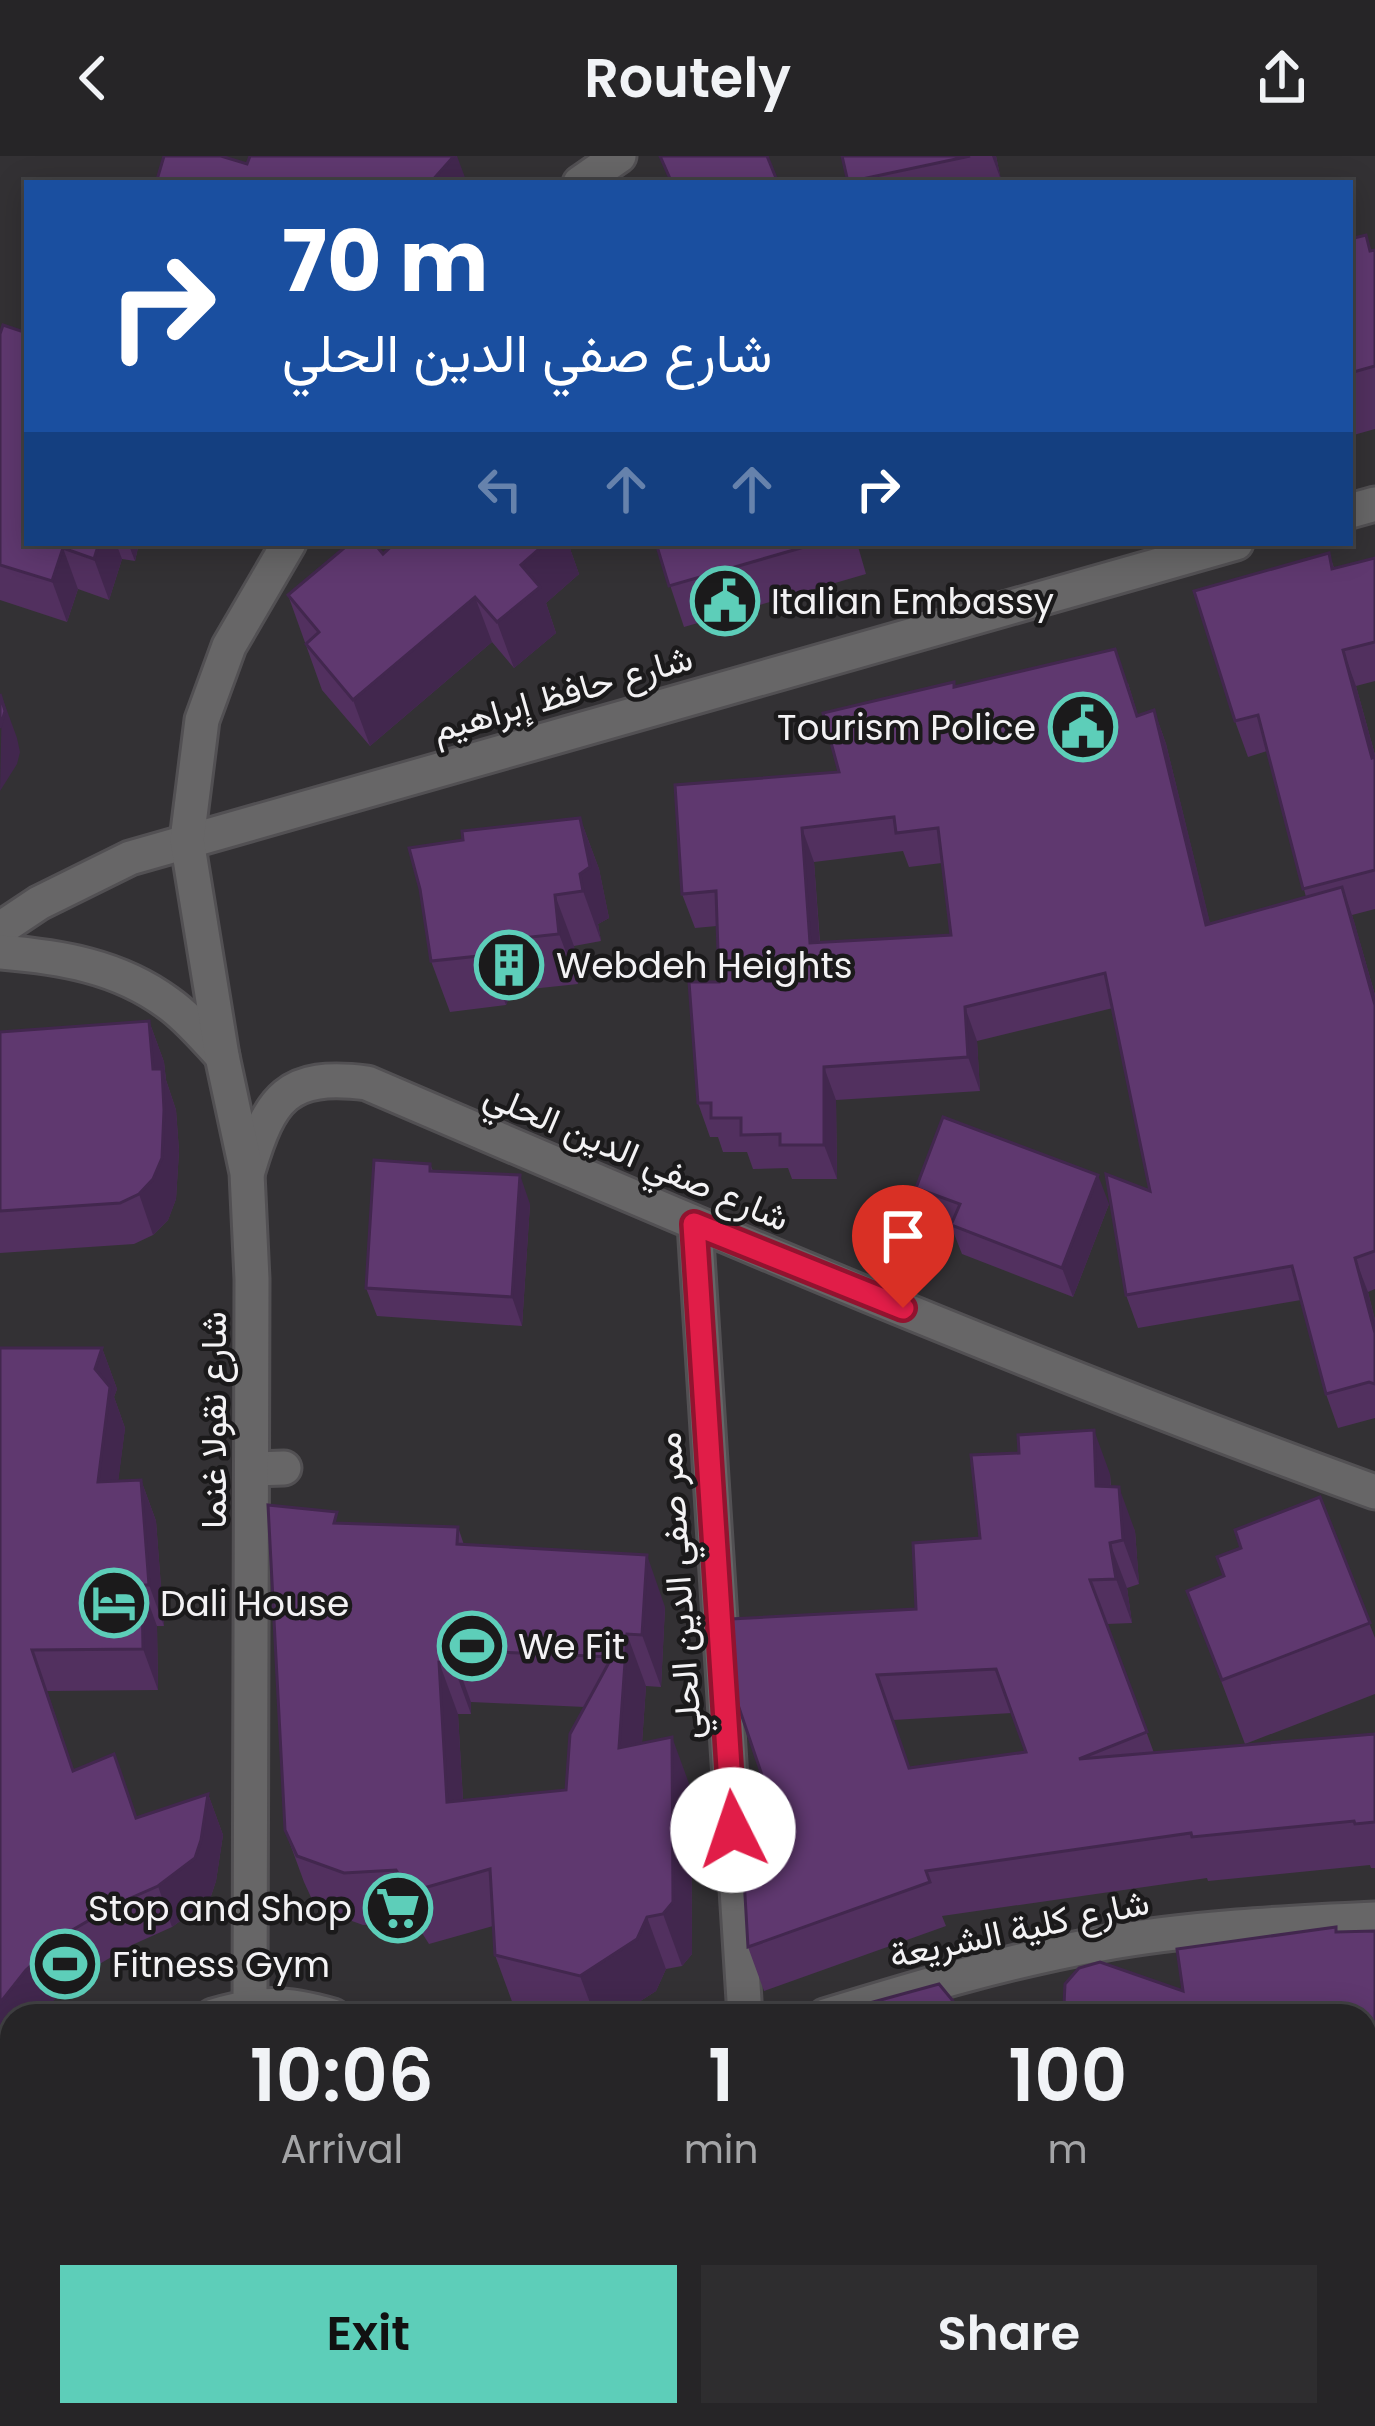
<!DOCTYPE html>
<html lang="en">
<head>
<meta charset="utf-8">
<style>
  :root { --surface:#262527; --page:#2e2d2f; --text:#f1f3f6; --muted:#a4a5a7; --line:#424244; --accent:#5dceb9 }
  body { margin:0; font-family:Poppins,Vazirmatn,sans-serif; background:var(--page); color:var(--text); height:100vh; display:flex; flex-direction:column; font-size:45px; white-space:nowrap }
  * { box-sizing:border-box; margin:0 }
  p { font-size:39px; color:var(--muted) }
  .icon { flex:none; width:66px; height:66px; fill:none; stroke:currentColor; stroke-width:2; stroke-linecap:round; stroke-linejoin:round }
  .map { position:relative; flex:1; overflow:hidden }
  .panel { position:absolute; left:0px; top:1848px; width:1377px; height:423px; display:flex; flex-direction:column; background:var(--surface); border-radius:36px 36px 0 0; box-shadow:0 6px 30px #0003,0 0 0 3px var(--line) }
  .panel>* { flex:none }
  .banner { position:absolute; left:24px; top:24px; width:1329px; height:366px; border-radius:0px; box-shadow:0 6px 30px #0003,0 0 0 3px var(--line); background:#1a4fa0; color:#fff; overflow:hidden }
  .pin { position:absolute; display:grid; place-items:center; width:102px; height:102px; color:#fff; margin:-123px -51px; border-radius:50% 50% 50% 0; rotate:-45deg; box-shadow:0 0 12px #0007 }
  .pin .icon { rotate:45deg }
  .me { position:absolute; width:132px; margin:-66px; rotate:356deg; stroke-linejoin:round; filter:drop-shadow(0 0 9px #0008) }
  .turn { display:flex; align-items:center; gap:42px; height:252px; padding:0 60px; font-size:54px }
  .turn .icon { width:156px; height:156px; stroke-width:2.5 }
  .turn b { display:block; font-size:84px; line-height:102px }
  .lanes { display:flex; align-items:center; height:114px; padding:0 60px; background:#0003; justify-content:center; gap:60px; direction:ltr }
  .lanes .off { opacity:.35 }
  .eta { display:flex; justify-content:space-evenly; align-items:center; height:204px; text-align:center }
  .eta b { font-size:72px; font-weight:600; line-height:84px }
  .primary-button { display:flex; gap:24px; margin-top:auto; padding:24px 60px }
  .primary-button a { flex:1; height:138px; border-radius:0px; background:var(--accent); color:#111; font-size:48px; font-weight:600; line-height:138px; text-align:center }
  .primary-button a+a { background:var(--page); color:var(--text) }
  header { display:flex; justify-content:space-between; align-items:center; height:156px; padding:0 60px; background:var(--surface); font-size:54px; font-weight:600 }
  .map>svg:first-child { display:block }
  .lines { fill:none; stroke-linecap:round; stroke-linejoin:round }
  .service-casing { stroke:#525053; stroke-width:39 }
  .minor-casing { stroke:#525053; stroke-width:39 }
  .tertiary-casing { stroke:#525053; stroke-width:39 }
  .service { stroke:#676667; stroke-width:33 }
  .minor { stroke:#676667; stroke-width:33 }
  .tertiary { stroke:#676667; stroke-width:33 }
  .wall { fill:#52305f; fill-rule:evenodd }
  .shaded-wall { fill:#42274e }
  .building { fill:#5f386f; stroke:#42274e; stroke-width:3; fill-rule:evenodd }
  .route-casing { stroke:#92132f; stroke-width:30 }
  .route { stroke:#e11d48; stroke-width:21 }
  .labels { text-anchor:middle; stroke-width:9; stroke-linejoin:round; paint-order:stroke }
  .poi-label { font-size:36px; fill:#f3f2f4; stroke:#1b1a1b; text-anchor:start }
  .street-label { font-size:36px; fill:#f3f2f4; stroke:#1b1a1b }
</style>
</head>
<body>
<header><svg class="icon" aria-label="back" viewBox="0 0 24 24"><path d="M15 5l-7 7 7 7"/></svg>Routely<svg class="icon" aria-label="share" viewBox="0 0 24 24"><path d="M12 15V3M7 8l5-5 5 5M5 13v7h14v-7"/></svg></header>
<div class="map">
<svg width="1375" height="2270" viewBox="0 0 1375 2270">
  <rect width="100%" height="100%" fill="#333134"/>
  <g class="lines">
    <defs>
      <g id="service">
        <polyline points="695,1068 745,1860"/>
        <polyline points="252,1313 284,1312"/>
      </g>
      <g id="minor">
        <polyline points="580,27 619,0"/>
        <polyline points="1350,355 1375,348"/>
        <polyline points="0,773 39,747 130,702 1236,387"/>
        <path d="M0,796C60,801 118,810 168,847C188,861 205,882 222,900"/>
        <path d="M248,1015C270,941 287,917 367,927C700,1070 1034,1213 1375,1336"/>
        <polyline points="250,1849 252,1123 247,1017 222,900 187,684 202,564 229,490 289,387"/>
        <polyline points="0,2105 12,2114"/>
      </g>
      <g id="tertiary">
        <path d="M213,1860C261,1846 284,1846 333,1860"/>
        <path d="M825,1860C916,1832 1007,1805 1101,1788C1186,1772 1288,1767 1375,1763"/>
        <polyline points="67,2259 68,2270"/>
        <polyline points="132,2259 146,2270"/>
        <polyline points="387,2270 405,2259"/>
      </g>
    </defs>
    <use href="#service" class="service-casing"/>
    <use href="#minor" class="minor-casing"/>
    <use href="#tertiary" class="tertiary-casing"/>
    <use href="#service" class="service"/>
    <use href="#minor" class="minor"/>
    <use href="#tertiary" class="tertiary"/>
  </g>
  <g class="wall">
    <polygon points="842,0 996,0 1001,24 989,27 848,27"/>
    <polygon points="1350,83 1372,95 1375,94 1375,273 1350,280"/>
    <polygon points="0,178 27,387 139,387 135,405 122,403 109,444 78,433 67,466 0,444"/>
    <polygon points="395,387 568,387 579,418 546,447 556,477 514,512 492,486 370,590 322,534 288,439 383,398"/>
    <polygon points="656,387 857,387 866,418 684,471"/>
    <path d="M1329,397L1334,412L1375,402V525L1356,530L1375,599V753L1352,759L1375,839V1133L1368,1136L1375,1164V1262L1338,1272L1326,1238L1301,1144L1138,1172L1126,1139L1150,1035L1113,852L977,885L980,935L836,944L837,1023H792L788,1012L753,1013L747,996H723L718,981H710L698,947L719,826L717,770L695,772L682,738L955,530L1128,527L1138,560L1154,554L1166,588L1210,768L1306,741L1267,595L1248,601L1235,565ZM903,695L909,711L942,707L951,779L820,786L814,706Z"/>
    <polygon points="580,662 599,713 609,762 598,768 601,785 574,790 578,828 512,835 506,849 450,856 431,805 463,684"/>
    <polygon points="149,865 164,906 166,924 176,954 179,995 176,1043 168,1064 153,1079 134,1088 0,1097 0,876"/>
    <polygon points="430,1008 433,1015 530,1048 522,1170 377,1160 366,1132"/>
    <polygon points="916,1032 1109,1048 1073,1141 962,1098 951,1070 927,1061"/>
    <polygon points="0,1192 102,1192 117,1233 114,1241 125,1272 118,1325 141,1324 156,1365 164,1470 157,1470 158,1534 47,1535 74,1615 137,1662 208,1638 223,1679 216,1725 210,1743 172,1771 132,1789 84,1817 40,1855 12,1860 12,1892 4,1902 0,1892"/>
    <path d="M1110,1318L1111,1331L1135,1375L1139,1428L1127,1432L1132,1467L1107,1468L1154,1597L1375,1578V1712H1371L1370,1709L1208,1725L1207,1722L942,1760L946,1770L764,1835L748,1791L780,1672L916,1453L980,1382ZM1012,1557L1026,1596L910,1612L893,1564Z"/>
    <polygon points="1320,1341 1375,1482 1375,1538 1245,1588 1187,1435 1224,1420 1241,1392"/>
    <path d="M341,1367L458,1371L464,1389L665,1451L661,1531L646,1530L642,1587L691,1633L692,1798L682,1810L666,1813L656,1835L617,1860H551L514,1851L495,1799L493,1770L429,1788L415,1766L363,1769L316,1752L304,1726L285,1674ZM471,1546L585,1551L566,1634L463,1644L458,1558H471Z"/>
    <polygon points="1375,1775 1375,2014 1365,2015 1365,1860 1183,1835 1338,1776"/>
    <polygon points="1375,2056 1375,2250 1365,2249 1365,2059"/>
  </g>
  <g class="shaded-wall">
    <polygon points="454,0 457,0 467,27 430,27"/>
    <polygon points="992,0 996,0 1001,24"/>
    <polygon points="99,387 116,387 122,403 109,444 94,403"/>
    <polygon points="128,387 139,387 135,405"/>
    <polygon points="546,387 568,387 579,418 546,447 556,477 514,512 497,466 521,409"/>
    <polygon points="63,392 78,433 67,466 52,425"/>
    <polygon points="475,441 492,486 370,590 353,544"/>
    <polygon points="1343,494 1356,530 1375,599 1375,609"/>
    <polygon points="2,541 17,582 20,596 17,608 0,635"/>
    <polygon points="1154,554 1166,588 1219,803 1206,769"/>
    <polygon points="580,662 599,713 609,762 598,768 601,785 583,735 580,718"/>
    <polygon points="802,672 814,706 822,820 810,787"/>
    <polygon points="1342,731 1354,765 1375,839 1375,849"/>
    <polygon points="555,739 574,790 578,828 559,778"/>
    <polygon points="493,785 512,835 506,849 488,799"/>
    <polygon points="965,851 977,885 980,935 968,901"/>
    <polygon points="149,865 164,906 166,924 176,954 179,995 176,1043 168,1064 153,1079 139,1038 153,913"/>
    <polygon points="824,911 836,944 837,1023 824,989"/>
    <polygon points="520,1019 530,1048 522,1170 512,1141"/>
    <polygon points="1098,1019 1109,1048 1073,1141 1062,1112"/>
    <polygon points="1355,1102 1368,1136 1375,1164 1375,1177"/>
    <polygon points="102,1192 117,1233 114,1241 125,1272 113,1367 98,1326 95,1213"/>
    <polygon points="1094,1274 1110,1318 1112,1375 1096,1330"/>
    <polygon points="141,1324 156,1365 164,1470 149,1429"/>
    <polygon points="1119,1331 1135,1375 1139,1428 1123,1384"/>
    <polygon points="1110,1387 1127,1432 1132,1467 1116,1423"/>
    <polygon points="647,1399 665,1451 661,1531 642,1479"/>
    <polygon points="142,1429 157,1470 158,1534 143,1493"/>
    <polygon points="627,1478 646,1530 638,1644 619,1592"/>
    <polygon points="452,1494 471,1546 471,1558 452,1506"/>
    <polygon points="439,1506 458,1558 466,1698 447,1646"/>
    <polygon points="672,1581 691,1633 692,1798 682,1810 663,1758"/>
    <polygon points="208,1638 223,1679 216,1725 210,1743 172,1771 158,1730"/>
    <polygon points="647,1761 666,1813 656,1835 617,1860 595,1860 580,1820"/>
    <polygon points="69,1776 84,1817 37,1860 12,1860 12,1892 4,1902 0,1892 0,1847 26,1814"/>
    <polygon points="2,2201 12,2228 12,2259 23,2259 26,2270 11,2270"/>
    <polygon points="846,2259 866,2259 866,2270 845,2270"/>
  </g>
  <g class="building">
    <polygon points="164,0 221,0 247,8 250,0 454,0 430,27 156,27"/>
    <polygon points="660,0 767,0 778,27 672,27"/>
    <polygon points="842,0 970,0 848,26"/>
    <polygon points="1366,79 1370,95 1375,94 1375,210 1350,217 1350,83"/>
    <polygon points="3,169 27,177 27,387 99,387 94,403 63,392 52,425 0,409 0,178"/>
    <polygon points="350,387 374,387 383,398 395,387 546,387 521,409 540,431 497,466 475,441 353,544 306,488 319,476 288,439"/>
    <polygon points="656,387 818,387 669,430"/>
    <polygon points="1329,397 1332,413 1375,402 1375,486 1343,494 1372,602 1375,601 1375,714 1303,733 1258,559 1235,565 1194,435"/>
    <path d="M1115,493L1137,560L1154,554L1206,769L1342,731L1375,849V1095L1355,1102L1375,1177V1228L1369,1226L1326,1238L1292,1110L1126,1139L1106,1018L1150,1035L1105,817L965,851L968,901L824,911V989H780V978L741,979V962H711V947H698L689,826H719L716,735L682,738L675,629L839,616L823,557L954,526V531ZM894,661L896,677L938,672L951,779L810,787L802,672Z"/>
    <polygon points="0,538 5,555 0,572"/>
    <polygon points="580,662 590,711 580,718 583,735 555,739 559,778 493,785 488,799 431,805 420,733 409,692 463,684 462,675"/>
    <polygon points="149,865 153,913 162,913 164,954 162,1002 153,1023 139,1038 120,1047 0,1055 0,876"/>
    <polygon points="943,961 1098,1019 1062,1112 951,1069 960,1048 916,1032"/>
    <polygon points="374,1004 430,1008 430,1015 520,1019 512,1141 366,1132"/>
    <polygon points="0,1192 102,1192 95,1213 110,1231 98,1326 141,1324 149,1429 142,1429 143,1493 32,1494 73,1615 114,1598 136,1662 208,1638 201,1684 195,1702 158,1730 117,1748 69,1776 26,1814 0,1847"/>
    <path d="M1094,1274L1096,1330L1119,1331L1123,1384L1110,1387L1116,1423L1090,1424L1147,1576L1079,1603L1375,1578V1666L1355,1668L1354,1665L1192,1681L1191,1677L926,1715L930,1726L748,1791L744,1722L780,1672L735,1540L731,1463L916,1453L913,1387L980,1382L971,1299L1019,1297L1018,1279ZM996,1513L1026,1596L909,1612L877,1519Z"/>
    <polygon points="1320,1341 1370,1467 1222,1524 1187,1435 1224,1420 1217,1401 1241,1392 1235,1374"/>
    <path d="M268,1349L337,1356L334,1367L458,1371L457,1388L647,1399L642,1479L627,1478L619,1592L672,1581L673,1746L663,1758L647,1761L637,1783L580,1820L495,1799L490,1713L410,1736L396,1714L344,1717L297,1700L285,1674ZM452,1494L612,1501L570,1578L566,1634L447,1646L439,1506H452Z"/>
    <polygon points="1336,1771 1336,1776 1375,1775 1375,1962 1365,1964 1365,1860 1046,1860 1045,1854 1064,1849 1065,1828 1079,1812 1100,1806 1183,1835 1177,1793"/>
    <polygon points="939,1828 953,1845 958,1860 822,1860"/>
    <polygon points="1375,2056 1375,2202 1365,2201 1365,2059"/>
    <polygon points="0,2197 2,2201 11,2270 0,2270"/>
    <polygon points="518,2259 846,2259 845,2270 510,2270 512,2263"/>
  </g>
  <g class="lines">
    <defs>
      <polyline id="route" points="733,1674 694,1068 903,1152"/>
    </defs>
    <use href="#route" class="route-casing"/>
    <use href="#route" class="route"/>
  </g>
  <defs>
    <symbol id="civic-ring" viewBox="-11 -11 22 22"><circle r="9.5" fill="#1b1a1b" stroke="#5dceb9" stroke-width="1.5"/><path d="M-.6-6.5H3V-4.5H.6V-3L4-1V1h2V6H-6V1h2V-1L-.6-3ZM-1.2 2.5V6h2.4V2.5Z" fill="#5dceb9"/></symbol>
    <symbol id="building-ring" viewBox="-11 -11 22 22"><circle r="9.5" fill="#1b1a1b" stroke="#5dceb9" stroke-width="1.5"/><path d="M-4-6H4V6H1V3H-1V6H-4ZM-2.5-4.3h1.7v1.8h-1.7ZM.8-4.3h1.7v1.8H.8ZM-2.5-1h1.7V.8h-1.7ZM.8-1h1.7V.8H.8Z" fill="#5dceb9"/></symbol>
    <symbol id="hotel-ring" viewBox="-11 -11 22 22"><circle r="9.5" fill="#1b1a1b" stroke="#5dceb9" stroke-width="1.5"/><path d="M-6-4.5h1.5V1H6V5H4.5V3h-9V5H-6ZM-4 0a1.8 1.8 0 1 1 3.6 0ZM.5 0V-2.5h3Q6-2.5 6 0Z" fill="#5dceb9"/></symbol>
    <symbol id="stadium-ring" viewBox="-11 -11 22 22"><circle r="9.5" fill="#1b1a1b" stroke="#5dceb9" stroke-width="1.5"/><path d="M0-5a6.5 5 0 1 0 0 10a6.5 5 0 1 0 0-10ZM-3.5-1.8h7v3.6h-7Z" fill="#5dceb9"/></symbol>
    <symbol id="supermarket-ring" viewBox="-11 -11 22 22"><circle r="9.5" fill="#1b1a1b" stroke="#5dceb9" stroke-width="1.5"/><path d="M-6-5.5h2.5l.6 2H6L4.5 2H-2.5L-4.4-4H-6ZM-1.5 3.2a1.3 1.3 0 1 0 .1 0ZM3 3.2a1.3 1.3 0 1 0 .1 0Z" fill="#5dceb9"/></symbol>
  </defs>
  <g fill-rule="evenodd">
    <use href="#civic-ring" x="687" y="407" width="76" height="76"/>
    <use href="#civic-ring" x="1045" y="533" width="76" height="76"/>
    <use href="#building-ring" x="471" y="771" width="76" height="76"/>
    <use href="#hotel-ring" x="76" y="1409" width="76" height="76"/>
    <use href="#stadium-ring" x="434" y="1452" width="76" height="76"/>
    <use href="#supermarket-ring" x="360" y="1714" width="76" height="76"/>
    <use href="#stadium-ring" x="27" y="1770" width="76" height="76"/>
  </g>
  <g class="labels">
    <g class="poi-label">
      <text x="771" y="458">Italian Embassy</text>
      <text x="1036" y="584" text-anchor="end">Tourism Police</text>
      <text x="556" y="822">Webdeh Heights</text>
      <text x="160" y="1460">Dali House</text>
      <text x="518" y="1503">We Fit</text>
      <text x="352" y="1765" text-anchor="end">Stop and Shop</text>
      <text x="112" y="1821">Fitness Gym</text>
    </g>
    <g class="street-label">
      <text transform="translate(562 537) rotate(-16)" y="13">شارع حافظ إبراهيم</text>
      <text transform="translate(637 1000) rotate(23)" y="13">شارع صفي الدين الحلي</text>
      <text transform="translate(213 1264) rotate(-90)" y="13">شارع نقولا غنما</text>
      <text transform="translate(678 1430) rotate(-94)" y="13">ممر صفي الدين الحلي</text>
      <text transform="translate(1019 1772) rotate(-12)" y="13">شارع كلية الشريعة</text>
    </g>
  </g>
</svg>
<div class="pin" style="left:903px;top:1152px;background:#d93025"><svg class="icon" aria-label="arrive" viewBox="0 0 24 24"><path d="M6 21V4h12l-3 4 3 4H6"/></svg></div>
<svg class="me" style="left:733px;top:1674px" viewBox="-20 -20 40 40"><circle r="19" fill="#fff"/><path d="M0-13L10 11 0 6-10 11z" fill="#e11d48"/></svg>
<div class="banner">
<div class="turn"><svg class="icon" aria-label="right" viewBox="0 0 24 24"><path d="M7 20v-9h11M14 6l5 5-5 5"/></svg><div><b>70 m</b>شارع صفي الدين الحلي</div></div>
<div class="lanes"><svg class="icon off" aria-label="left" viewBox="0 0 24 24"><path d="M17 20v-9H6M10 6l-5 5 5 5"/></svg><svg class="icon off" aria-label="ahead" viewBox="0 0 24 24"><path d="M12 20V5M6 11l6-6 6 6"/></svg><svg class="icon off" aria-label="ahead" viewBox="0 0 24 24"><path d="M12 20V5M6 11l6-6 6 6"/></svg><svg class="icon" aria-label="right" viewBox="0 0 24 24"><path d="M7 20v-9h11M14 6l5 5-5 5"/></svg></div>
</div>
<section class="panel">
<div class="eta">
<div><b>10:06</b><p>Arrival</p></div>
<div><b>1</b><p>min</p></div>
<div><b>100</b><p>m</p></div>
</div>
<div class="primary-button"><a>Exit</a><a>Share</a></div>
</section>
</div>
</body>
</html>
